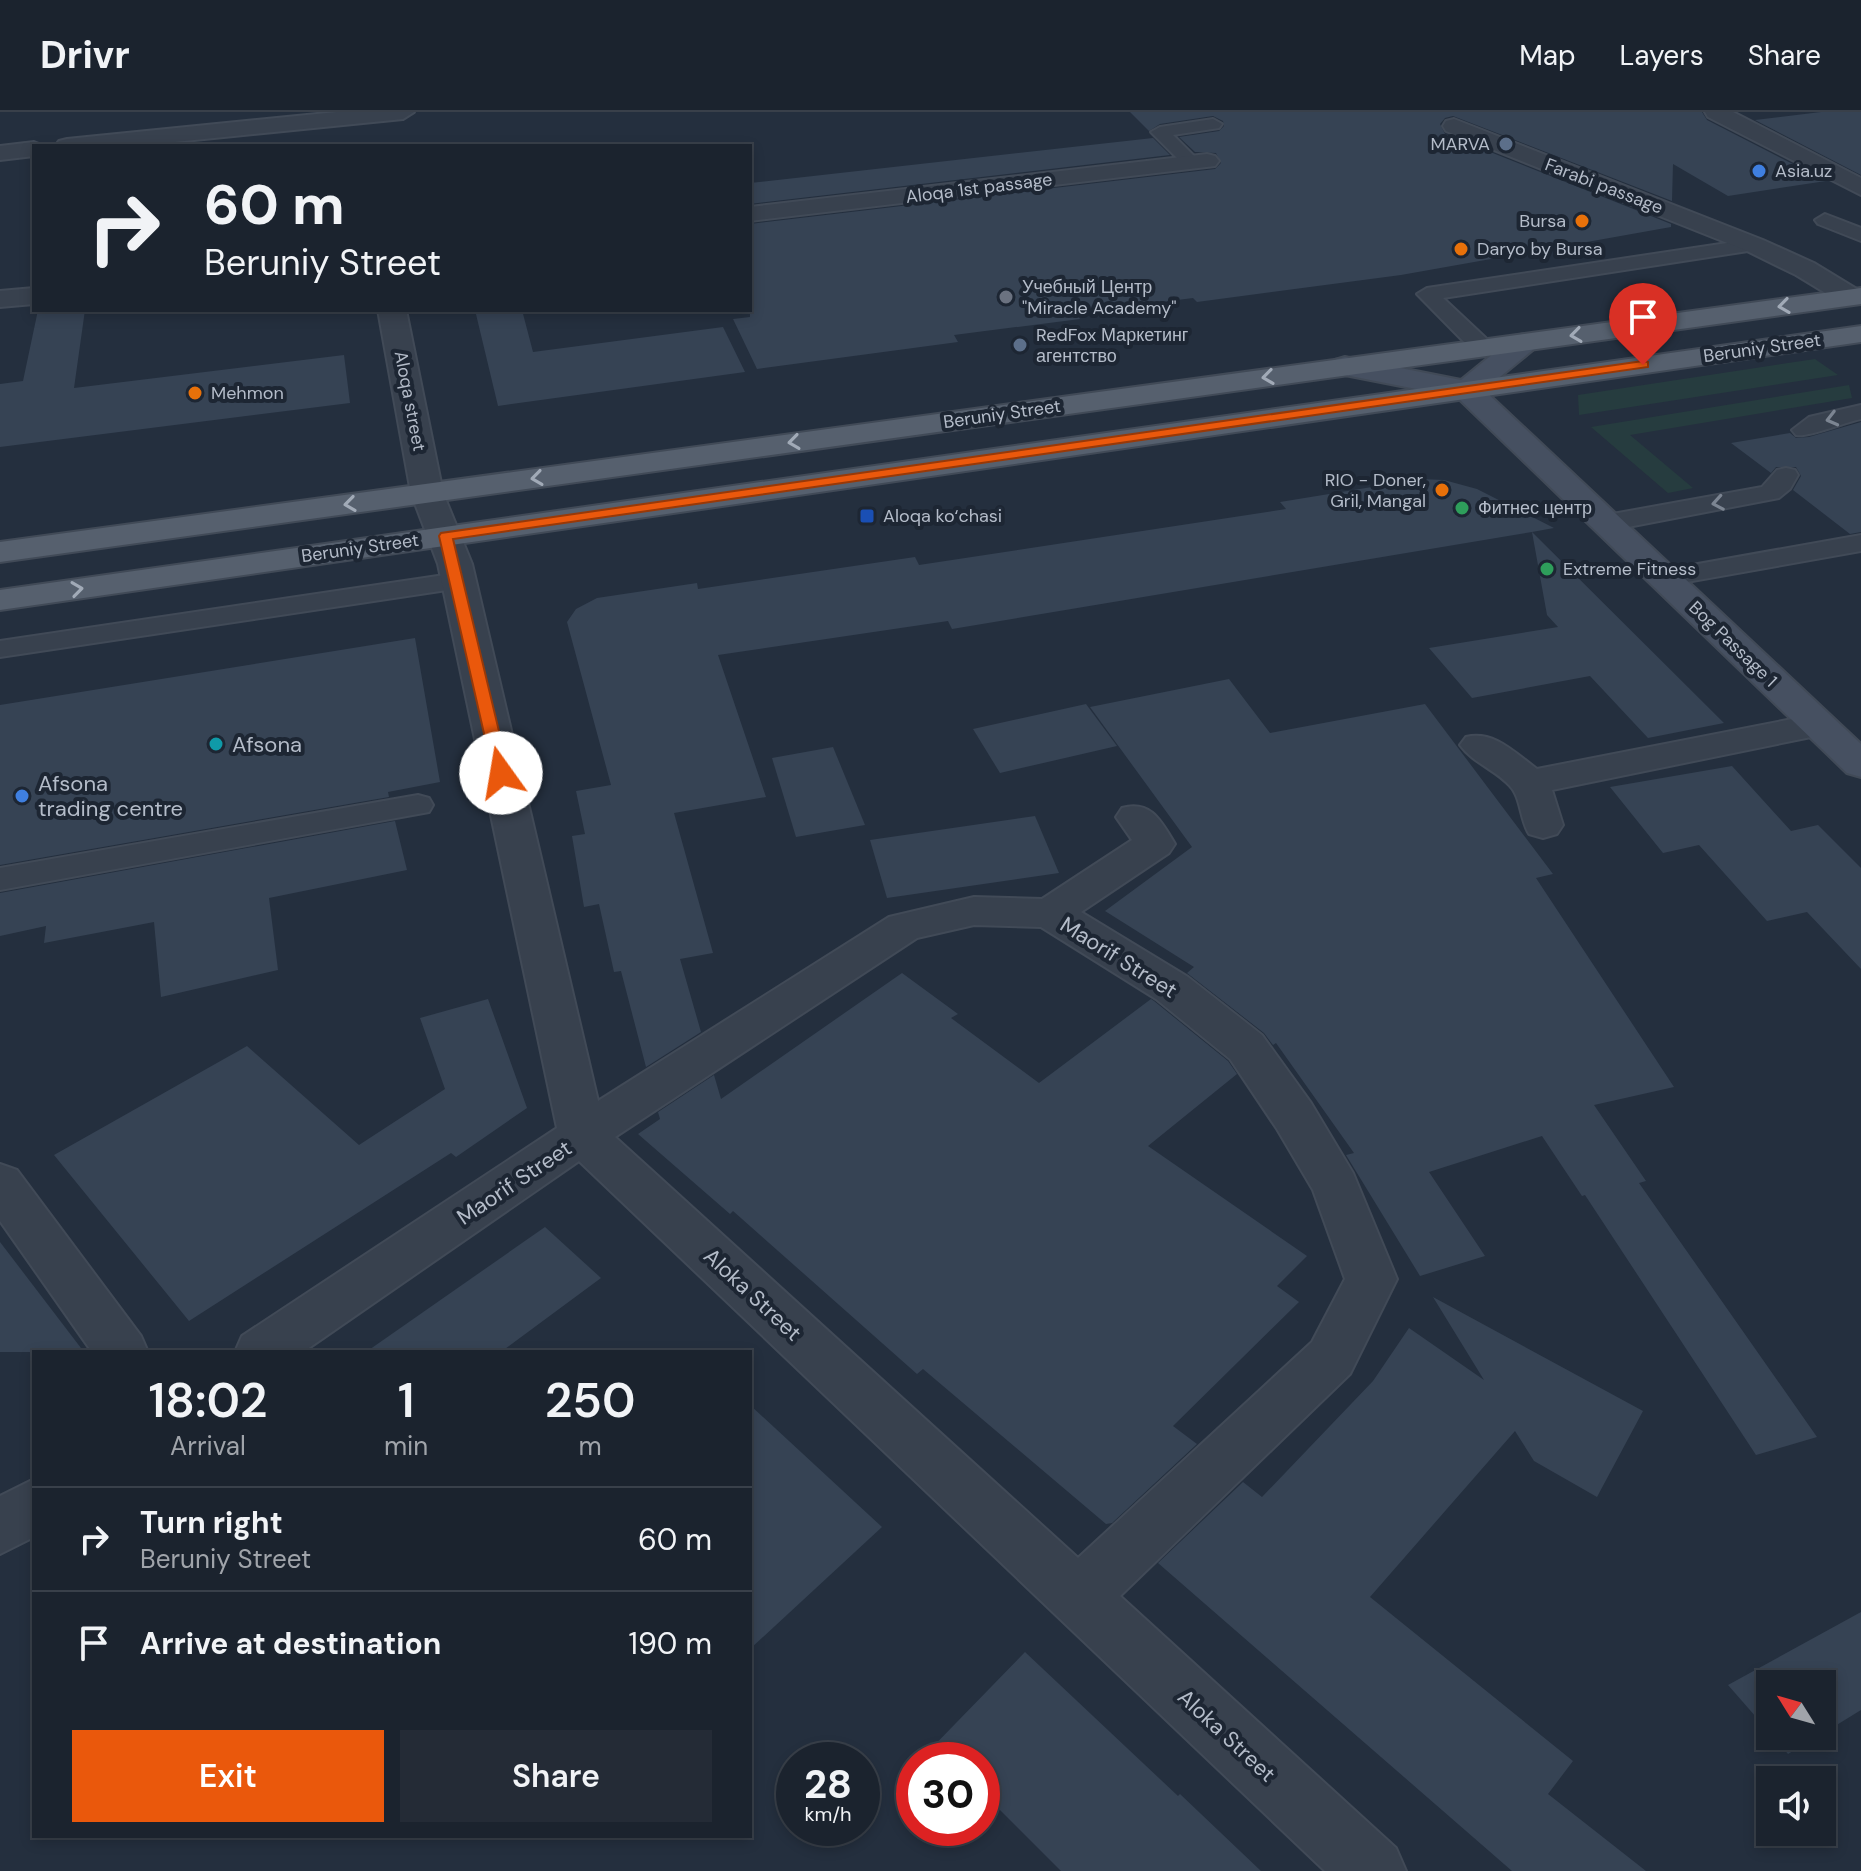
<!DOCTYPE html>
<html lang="en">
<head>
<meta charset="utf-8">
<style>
  :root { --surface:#1b232e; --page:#242b36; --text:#f1f3f6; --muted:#a0a4aa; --line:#39404a; --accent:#ea580c }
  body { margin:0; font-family:"DM Sans",sans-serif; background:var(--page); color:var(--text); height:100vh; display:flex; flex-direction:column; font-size:30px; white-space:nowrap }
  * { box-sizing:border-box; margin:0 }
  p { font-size:26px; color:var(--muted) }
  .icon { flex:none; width:44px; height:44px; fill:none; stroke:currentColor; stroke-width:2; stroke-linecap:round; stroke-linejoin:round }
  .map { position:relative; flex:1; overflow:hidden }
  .side { position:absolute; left:32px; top:1238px; width:720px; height:488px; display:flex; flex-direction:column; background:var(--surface); border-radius:0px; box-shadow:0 4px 12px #0003,0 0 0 2px var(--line) }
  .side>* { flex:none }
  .banner { position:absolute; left:32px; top:32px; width:720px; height:168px; border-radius:0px; box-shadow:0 4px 12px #0003,0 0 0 2px var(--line); background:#1b232e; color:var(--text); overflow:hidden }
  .needle { width:52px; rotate:307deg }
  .controls { position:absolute; left:1756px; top:1558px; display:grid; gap:16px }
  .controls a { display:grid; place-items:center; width:80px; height:80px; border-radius:0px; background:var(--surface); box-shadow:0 4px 12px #0003,0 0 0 2px var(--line); font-size:40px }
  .speed { position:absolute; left:776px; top:1630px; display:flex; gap:16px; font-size:40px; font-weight:700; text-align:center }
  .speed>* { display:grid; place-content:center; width:104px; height:104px; border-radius:50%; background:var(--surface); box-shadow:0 4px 12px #0003,0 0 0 2px var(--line); line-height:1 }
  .speed small { font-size:20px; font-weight:400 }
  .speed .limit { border:12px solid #d22; background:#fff; color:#111 }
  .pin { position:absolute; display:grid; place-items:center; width:68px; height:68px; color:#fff; margin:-82px -34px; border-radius:50% 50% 50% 0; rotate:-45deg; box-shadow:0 0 8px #0007 }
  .pin .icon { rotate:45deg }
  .me { position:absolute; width:88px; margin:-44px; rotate:347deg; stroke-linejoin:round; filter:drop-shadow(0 0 6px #0008) }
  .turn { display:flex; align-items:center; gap:28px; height:168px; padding:0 40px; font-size:36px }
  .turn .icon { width:104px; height:104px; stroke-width:2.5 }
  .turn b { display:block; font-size:56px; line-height:68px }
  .eta { display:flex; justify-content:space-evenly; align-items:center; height:136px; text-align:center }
  .eta b { font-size:48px; font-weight:600; line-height:56px }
  .primary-button { display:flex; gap:16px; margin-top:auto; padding:16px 40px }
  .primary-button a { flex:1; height:92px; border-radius:0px; background:var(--accent); color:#fff; font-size:32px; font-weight:600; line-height:92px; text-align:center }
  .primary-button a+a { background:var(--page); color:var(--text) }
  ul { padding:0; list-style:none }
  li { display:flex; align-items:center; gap:24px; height:104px; padding:0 40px; border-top:2px solid var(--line) }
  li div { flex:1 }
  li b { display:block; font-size:30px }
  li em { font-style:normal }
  header { display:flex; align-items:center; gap:48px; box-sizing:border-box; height:112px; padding:0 40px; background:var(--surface); border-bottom:2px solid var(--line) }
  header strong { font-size:38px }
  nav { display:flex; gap:44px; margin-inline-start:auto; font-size:28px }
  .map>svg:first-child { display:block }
  .green { fill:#263c3f }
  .building { fill:#364354 }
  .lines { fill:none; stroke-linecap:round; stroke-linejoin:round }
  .lane-casing { stroke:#414a57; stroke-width:4 }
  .street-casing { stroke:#414a57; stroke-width:4 }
  .secondary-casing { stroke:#414a57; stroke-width:4 }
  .primary-casing { stroke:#414a57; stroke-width:4 }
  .lane { fill:#38414e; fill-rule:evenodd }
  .street { fill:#38414e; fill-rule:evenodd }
  .secondary { fill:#465061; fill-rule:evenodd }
  .primary { fill:#56606e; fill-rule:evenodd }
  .oneway { stroke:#a1aab7 }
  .oneway2 { stroke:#7c8592 }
  .route { fill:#ea580c; stroke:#983908; stroke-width:2 }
  .service-dot { fill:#5c6f8a; stroke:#1d2633; stroke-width:3 }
  .shop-dot { fill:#3f7fe0; stroke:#1d2633; stroke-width:3 }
  .food-dot { fill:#e8710a; stroke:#1d2633; stroke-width:3 }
  .worship-dot { fill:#6b7280; stroke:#1d2633; stroke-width:3 }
  .leisure-dot { fill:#2e9e5b; stroke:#1d2633; stroke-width:3 }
  .transit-dot { fill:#1a4fb4; stroke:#1d2633; stroke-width:3 }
  .culture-dot { fill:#0f9aa8; stroke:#1d2633; stroke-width:3 }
  .labels { text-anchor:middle; stroke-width:8; stroke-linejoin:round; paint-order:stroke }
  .far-poi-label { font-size:18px; fill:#b4bcc9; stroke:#1d2633; text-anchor:start }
  .far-street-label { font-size:18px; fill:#b4bcc9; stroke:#1d2633 }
  .poi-label { font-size:22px; fill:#b4bcc9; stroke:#1d2633; text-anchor:start }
  .street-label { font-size:22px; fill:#b4bcc9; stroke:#1d2633 }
</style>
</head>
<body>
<header>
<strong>Drivr</strong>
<nav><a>Map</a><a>Layers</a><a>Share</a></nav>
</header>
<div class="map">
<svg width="1861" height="1759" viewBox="0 0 1861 1759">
  <rect width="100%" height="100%" fill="#242f3e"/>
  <g class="green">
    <polygon points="1815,247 1838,263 1579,303 1578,283"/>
    <polygon points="1849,273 1852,286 1630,323 1693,376 1668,381 1591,315"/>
  </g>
  <g class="building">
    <polygon points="1130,0 1702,0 1707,8 1826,69 1728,84 1673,52 1672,89 1453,4 1445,6 1440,12 1445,22 1671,112 1671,115 1401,163 1197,190 1193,186 1076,201 1080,207 954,223 958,230 757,257 733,207 750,205 750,112 1215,57 1221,51 1216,41 1195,40 1179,25 1219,19 1224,14 1223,9 1213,4 1160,12 1149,19"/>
    <polygon points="1821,0 1861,0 1861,63 1755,8"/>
    <polygon points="1153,26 1170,43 750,92 750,71"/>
    <polygon points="38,198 85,198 74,276 344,243 350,291 0,335 0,272 23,269"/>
    <polygon points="475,198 522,198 533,240 723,215 745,260 498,294"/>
    <polygon points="1861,310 1861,420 1850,422 1793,378 1801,364 1796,355 1776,355 1771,361 1731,331 1790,321 1796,326 1809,325"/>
    <polygon points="1421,367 1444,368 1477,377 1554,416 1532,420 1724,611 1648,626 1590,564 1472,586 1429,536 1558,515 1547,503 1532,420 952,517 948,509 718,543 766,685 674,701 713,841 680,847 701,920 646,955 621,859 614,860 599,792 584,795 572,724 585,722 576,679 611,673 567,510 576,497 597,486 697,471 698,477 915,445 919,453 1286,397 1280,390"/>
    <polygon points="415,526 440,670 388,680 389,685 0,753 0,593"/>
    <polygon points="1229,567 1270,621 1425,592 1553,762 1536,766 1674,975 1594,993 1646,1069 1639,1071 1817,1325 1756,1343 1585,1083 1582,1084 1542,1024 1429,1060 1485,1144 1420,1164 1346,1043 1354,1041 1276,931 1273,933 1264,921 1187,861 1194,855 1105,799 1192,735 1090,595"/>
    <polygon points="1086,592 1117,634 1000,661 973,617"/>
    <polygon points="833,635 865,713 796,725 772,646"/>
    <polygon points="1732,654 1791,719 1818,713 1861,756 1861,857 1807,800 1767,809 1699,733 1663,741 1610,675"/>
    <polygon points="1035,704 1059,761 887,786 870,728"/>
    <polygon points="395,709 407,758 269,786 278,858 161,885 154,810 44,831 46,814 0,824 0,781"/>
    <polygon points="902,861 958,902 951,906 1039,971 1151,887 1154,889 1228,949 1237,962 1148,1034 1307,1144 1277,1174 1299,1190 1173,1314 1197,1332 1112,1411 1106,1412 923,1257 917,1262 733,1099 730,1102 638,1022 660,1007 658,1000 714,963 721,987"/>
    <polygon points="488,887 527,996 456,1045 451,1041 189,1209 54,1043 247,934 359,1033 445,977 420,906"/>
    <polygon points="545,1115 601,1166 501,1240 366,1240"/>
    <polygon points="0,1130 84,1240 0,1240"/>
    <polygon points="1433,1185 1643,1299 1597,1385 1534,1349 1515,1319 1370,1485 1573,1649 1548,1682 1646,1759 1512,1759 1158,1451 1243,1370 1262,1385 1373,1269 1409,1216 1484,1268"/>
    <polygon points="750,1293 882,1415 750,1537"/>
    <polygon points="1861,1500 1861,1598 1822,1622 1822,1572 1770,1572 1770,1621 1728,1573"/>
    <polygon points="1025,1540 1178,1684 1180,1682 1261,1759 1061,1759 982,1680 982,1648 920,1648"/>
    <polygon points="1773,1624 1818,1624 1788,1642"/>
  </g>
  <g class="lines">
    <defs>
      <g id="lane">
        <polygon points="1213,7 1222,12 1219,16 1173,23 1201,51 1192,56 1186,55 1151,20 1160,15"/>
        <polygon points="1825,102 1861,116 1861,129 1818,112 1815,108"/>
        <polygon points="1754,127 1761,129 1764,133 1761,137 1443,186 1491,231 1494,236 1491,241 1475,241 1417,182 1427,176"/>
        <path d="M1861,293V307C1846,310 1806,326 1796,323L1792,318L1809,305Z"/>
        <polygon points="1786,356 1795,358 1798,363 1790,377 1779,386 1607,419 1598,416 1594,411 1598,406 1607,403 1762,375 1777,358"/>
        <polygon points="1861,423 1861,439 1664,474 1655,472 1651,466 1655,460 1664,458"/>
        <polygon points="458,461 467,463 471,469 467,475 0,545 0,529"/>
        <polygon points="418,683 429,686 433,693 429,700 0,778 0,756"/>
      </g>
      <g id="street">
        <polygon points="337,0 414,0 403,7 135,34 55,34 59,29 67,27"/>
        <polygon points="1705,0 1733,0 1861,66 1861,83 1708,5"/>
        <polygon points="1454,7 1763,128 1814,151 1860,179 1861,190 1851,193 1842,191 1796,163 1745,138 1446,19 1443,14 1446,9"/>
        <polygon points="34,30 44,34 34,34 34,44 0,48 0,34"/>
        <polygon points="1207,42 1215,44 1219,49 1215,54 750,109 750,95"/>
        <polygon points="34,176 34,192 0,195 0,179"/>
        <path d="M378,198H406L443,381L472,452L598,989L889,805L974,785L1042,787L1132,728L1116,705L1122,696C1151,688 1161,709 1175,732L1169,741L1081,800L1188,865L1262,923L1311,991L1353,1061L1397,1167L1350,1262L1120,1484L1396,1736L1406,1759H1325L579,1049L303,1240H235L242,1224L557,1016L438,452L411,381ZM974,813L1041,815L1156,887L1230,947L1277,1017L1313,1078L1345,1167L1312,1230L1078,1446L615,1025L917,826Z"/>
        <path d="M1818,602L1831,605L1837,613L1831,621L1552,678L1563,713L1557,722L1543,726L1529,722C1520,708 1521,685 1510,674C1496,658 1473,651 1460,633L1466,625C1494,618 1515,641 1537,657Z"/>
        <polygon points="0,1052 17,1058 141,1224 148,1240 92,1240 0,1109"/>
        <polygon points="34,1367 34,1425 0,1442 0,1384"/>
      </g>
      <polygon id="secondary" points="1525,222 1535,224 1539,230 1535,236 1484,278 1861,632 1861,665 1847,661 1457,285 1345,263 1335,260 1331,254 1335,248 1345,245 1461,268 1515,224"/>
      <g id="primary">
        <polygon points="1861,176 1861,192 0,450 0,430"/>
        <polygon points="1861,214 1861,230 0,498 0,478"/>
      </g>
    </defs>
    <use href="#lane" class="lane-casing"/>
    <use href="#street" class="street-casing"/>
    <use href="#secondary" class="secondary-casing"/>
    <use href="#primary" class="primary-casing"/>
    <use href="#lane" class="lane"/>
    <use href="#street" class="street"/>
    <use href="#secondary" class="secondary"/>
    <use href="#primary" class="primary"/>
  </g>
  <defs><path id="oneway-chevron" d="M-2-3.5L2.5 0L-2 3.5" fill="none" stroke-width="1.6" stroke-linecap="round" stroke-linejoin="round" transform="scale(2)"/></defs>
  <g class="oneway">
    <use href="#oneway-chevron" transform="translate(1784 194) rotate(172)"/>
    <use href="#oneway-chevron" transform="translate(1576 223) rotate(172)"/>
    <use href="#oneway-chevron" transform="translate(1268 265) rotate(172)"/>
    <use href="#oneway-chevron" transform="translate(794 330) rotate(172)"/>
    <use href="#oneway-chevron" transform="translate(537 366) rotate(172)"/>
    <use href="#oneway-chevron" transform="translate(350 392) rotate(172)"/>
    <use href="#oneway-chevron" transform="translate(77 477) rotate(-8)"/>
  </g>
  <g class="oneway2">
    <use href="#oneway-chevron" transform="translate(1832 307) rotate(166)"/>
    <use href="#oneway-chevron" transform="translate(1718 391) rotate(170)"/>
  </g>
  <polygon class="route" points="1643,249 1648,250 1648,255 453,427 509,661 501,666 493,661 439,424 441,421"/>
  <g class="service-dot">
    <circle cx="1506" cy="32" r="8"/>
    <circle cx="1020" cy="233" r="8"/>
  </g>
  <g class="shop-dot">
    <circle cx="1759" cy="59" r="8"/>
    <circle cx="22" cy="684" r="8"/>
  </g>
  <g class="food-dot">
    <circle cx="1582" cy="109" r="8"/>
    <circle cx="1461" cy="137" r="8"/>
    <circle cx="195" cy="281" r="8"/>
    <circle cx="1442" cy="378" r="8"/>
  </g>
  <circle class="worship-dot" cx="1006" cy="185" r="8"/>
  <g class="leisure-dot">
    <circle cx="1462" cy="396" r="8"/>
    <circle cx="1547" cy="457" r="8"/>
  </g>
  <rect class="transit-dot" x="859" y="396" width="16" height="16" rx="4"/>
  <circle class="culture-dot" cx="216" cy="632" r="8"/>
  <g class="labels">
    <g class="far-poi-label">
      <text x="1490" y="38" text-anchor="end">MARVA</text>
      <text x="1775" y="65">Asia.uz</text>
      <text x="1566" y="115" text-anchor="end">Bursa</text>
      <text x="1477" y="143">Daryo by Bursa</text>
      <text x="1022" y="181">Учебный Центр<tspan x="1022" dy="21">"Miracle Academy"</tspan></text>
      <text x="1036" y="229">RedFox Маркетинг<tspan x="1036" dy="21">агентство</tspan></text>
      <text x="211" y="287">Mehmon</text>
      <text x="1426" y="374" text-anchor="end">RIO - Doner,<tspan x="1426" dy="21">Gril, Mangal</tspan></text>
      <text x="1478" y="402">Фитнес центр</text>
      <text x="883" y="410">Aloqa ko‘chasi</text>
      <text x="1563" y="463">Extreme Fitness</text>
    </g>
    <g class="far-street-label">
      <text transform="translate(1604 74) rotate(21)" y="6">Farabi passage</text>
      <text transform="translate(979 76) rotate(-7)" y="6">Aloqa 1st passage</text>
      <text transform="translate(1762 236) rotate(-8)" y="6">Beruniy Street</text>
      <text transform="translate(410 289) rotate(79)" y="6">Aloqa street</text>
      <text transform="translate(1002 302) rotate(-8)" y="6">Beruniy Street</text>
      <text transform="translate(360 436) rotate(-8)" y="6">Beruniy Street</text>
      <text transform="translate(1733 532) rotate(44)" y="6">Bog Passage 1</text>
    </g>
    <g class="poi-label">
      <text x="232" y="640">Afsona</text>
      <text x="38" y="679">Afsona<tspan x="38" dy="25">trading centre</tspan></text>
    </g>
    <g class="street-label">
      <text transform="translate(1119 845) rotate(32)" y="8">Maorif Street</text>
      <text transform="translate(514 1070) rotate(-34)" y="8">Maorif Street</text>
      <text transform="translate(753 1182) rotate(43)" y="8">Aloka Street</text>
      <text transform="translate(1227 1623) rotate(43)" y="8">Aloka Street</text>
    </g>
  </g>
</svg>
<div class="controls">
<a><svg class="needle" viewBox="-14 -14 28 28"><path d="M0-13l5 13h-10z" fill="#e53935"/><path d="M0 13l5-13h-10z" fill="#a0a4aa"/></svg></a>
<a><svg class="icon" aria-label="sound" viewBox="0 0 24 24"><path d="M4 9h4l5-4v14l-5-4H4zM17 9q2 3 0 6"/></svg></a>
</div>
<div class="speed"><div>28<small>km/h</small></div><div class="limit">30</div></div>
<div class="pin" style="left:1643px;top:253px;background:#d93025"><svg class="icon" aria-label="arrive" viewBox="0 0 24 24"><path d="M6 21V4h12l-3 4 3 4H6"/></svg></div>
<svg class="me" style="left:501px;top:661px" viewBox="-20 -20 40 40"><circle r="19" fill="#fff"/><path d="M0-13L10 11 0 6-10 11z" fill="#ea580c"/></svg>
<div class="banner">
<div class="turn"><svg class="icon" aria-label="right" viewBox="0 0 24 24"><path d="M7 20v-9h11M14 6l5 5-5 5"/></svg><div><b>60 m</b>Beruniy Street</div></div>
</div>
<section class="side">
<div class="eta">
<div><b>18:02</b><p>Arrival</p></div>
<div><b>1</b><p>min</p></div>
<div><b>250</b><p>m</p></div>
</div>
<ul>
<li><svg class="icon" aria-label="right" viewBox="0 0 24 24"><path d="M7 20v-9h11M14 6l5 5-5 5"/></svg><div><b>Turn right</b><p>Beruniy Street</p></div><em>60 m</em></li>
<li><svg class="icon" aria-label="arrive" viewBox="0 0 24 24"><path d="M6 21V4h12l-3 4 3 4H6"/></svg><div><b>Arrive at destination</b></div><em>190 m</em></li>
</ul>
<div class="primary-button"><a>Exit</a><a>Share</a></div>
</section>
</div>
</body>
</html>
